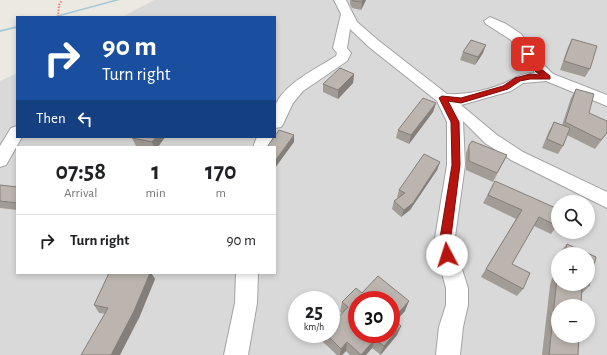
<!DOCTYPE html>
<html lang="en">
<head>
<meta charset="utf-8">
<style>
  :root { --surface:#fff; --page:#f2f2f2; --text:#202124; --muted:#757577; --line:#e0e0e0 }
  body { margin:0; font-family:"Alegreya Sans",sans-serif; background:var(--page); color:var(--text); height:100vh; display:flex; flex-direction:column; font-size:15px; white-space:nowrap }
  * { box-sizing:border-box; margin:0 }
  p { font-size:13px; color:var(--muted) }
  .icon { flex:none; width:22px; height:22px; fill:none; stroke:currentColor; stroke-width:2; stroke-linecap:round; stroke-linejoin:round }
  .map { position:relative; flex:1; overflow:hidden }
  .sheet { position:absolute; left:16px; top:146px; width:260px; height:128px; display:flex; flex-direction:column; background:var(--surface); border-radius:0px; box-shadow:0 2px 6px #0003 }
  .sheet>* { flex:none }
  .guide { position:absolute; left:16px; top:16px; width:260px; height:122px; border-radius:0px; box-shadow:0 2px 6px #0003; background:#1a4fa0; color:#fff; overflow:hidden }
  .controls { position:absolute; left:551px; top:195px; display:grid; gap:8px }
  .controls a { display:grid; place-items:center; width:44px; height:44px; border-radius:50%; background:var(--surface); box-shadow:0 2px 6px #0003; font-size:20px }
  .speed { position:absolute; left:288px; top:291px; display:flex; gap:8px; font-size:20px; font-weight:700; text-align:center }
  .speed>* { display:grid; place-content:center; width:52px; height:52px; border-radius:50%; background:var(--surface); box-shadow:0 2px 6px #0003; line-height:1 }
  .speed small { font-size:10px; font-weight:400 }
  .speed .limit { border:6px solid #d22; background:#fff; color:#111 }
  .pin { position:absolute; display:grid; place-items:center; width:34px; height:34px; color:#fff; margin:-17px; border-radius:8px; box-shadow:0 2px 6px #0006 }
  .me { position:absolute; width:44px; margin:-22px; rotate:355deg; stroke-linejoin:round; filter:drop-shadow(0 0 3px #0008) }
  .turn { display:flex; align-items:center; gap:14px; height:84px; padding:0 20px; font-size:18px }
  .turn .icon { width:52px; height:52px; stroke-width:2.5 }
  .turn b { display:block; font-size:28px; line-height:34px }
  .then { display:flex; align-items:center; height:38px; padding:0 20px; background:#0003; gap:8px; font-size:15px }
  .eta { display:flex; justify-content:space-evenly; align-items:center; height:68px; text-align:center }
  .eta b { font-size:24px; font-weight:600; line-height:28px }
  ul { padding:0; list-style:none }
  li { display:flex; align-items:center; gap:12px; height:52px; padding:0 20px; border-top:1px solid var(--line) }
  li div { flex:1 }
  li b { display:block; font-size:15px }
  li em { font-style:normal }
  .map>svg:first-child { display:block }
  .residential { fill:#dad9d9; fill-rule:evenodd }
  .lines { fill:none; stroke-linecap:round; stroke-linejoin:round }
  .stream { fill:#a5cad7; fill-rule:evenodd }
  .minor-casing { stroke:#a3a3a3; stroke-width:2 }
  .path { stroke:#ee8271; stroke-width:2; stroke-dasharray:1.5 1.5; stroke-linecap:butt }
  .minor { fill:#fff; fill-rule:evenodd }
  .wall { fill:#a29c96 }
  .shaded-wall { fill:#847f7a }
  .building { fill:#bcb5af; stroke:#847f7a; fill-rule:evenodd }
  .route { fill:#b8140f; stroke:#780d0a }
</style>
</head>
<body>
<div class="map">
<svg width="607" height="355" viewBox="0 0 607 355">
  <rect width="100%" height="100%" fill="#ece9e2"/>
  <path class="residential" d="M154,0H607V355H0V81L17,73V137H275V17H122ZM17,147H275V273H17ZM558,202H588V232H558ZM558,254H588V284H558ZM297,300H331V334H297ZM357,300H391V334H357ZM558,306H588V336H558Z"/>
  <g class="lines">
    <g class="stream">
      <polygon points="114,0 120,0 57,17 51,17"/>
      <polygon points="17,26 17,28 0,32 0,30"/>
    </g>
    <defs>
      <g id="minor">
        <path d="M334,0H346L357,22L379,41L447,94C464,95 484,91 500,85C514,80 518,73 535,73L511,40L486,24L484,21L490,17L506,24L521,34L544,65L553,74L607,95V106L546,81L523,83L511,91L461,105L497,135L523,152L607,192V208L511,160L485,143L463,121L465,165L454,244L468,288V305L463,327L460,355H436L439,327L446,305V288L434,244L447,165V122L437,101L369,47L350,29L347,48L351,53L347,61L303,91L293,103L283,124L281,127L275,128C275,122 274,113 275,107C282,84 318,68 336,56L337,53L333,48L341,14Z"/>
        <polygon points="17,126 17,137 22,137 6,165 0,167 0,146 11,128"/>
        <polygon points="257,137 273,137 269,147 253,147"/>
        <polygon points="236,273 258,273 257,303 248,355 224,355 235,303"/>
      </g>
    </defs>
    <use href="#minor" class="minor-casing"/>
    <polyline class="path" points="58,17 59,5 62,0"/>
    <use href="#minor" class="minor"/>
  </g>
  <g class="wall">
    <polygon points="350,0 366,0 361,10 352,8 350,4"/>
    <polygon points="572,39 590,69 585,77 560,70 568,47"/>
    <polygon points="463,52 483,53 475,65 460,60"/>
    <polygon points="354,74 353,83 338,99 323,92 323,84"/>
    <polygon points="576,89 589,113 607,133 595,149 567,135 563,146 558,154 542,148 549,131 554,122 562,125 571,98"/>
    <polygon points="436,103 433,112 409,144 396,138 398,130"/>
    <polygon points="133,137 165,137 158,147 136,146 132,138"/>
    <polygon points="469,145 507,155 493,182 466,170 466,153"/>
    <polygon points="440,162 437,170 410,210 401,217 392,209 394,201 398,198 397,197 399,190"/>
    <polygon points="495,181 557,226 551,234 534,226 512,264 523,289 517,296 481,277 516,219 483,203"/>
    <polygon points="0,185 17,187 17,210 0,208"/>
    <polygon points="567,244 596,257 589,286 582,293 581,306 558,306 558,336 579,336 578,355 542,355 550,285 558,259 558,284 588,284 588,254 559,254 560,252"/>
    <polygon points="109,273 151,273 155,279 139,318 99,313 94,305"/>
    <polygon points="362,293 405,311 396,321 401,326 397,335 381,355 372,348 366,355 350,355 346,351 342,355 337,355 323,342 324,334 331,334 342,313 340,312 342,302"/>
  </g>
  <g class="shaded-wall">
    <polygon points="363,0 366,0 361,10 362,2"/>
    <polygon points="486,45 483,53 475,65 478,57"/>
    <polygon points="354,74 353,83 338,99 338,90"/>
    <polygon points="436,103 433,112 409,144 411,135"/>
    <polygon points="294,135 294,142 275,168 275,161"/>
    <polygon points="156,137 165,137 158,147 154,147 152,142"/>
    <polygon points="440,162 437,170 410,210 401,217 404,210"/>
    <polygon points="150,273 151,273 155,279 139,318 120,355 111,355"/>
    <polygon points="409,301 405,311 391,326 393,319"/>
    <polygon points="401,326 397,335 380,355 384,346"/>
    <polygon points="375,339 372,348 366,355 361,355"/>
    <polygon points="347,342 346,351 342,355 340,355 341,349"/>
  </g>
  <g class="building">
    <polygon points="352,0 363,0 362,2 353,1"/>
    <polygon points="572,39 597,46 590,69 564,61"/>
    <polygon points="471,40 486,45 478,57 463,52"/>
    <polygon points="340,68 354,74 338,90 323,84"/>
    <polygon points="576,89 594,94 589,113 607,121 607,133 601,140 565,122"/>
    <polygon points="423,98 436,103 411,135 398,130"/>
    <polygon points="554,122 570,128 563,146 547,139"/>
    <polygon points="279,130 294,135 275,161 275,147 267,147 274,137 275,137 275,136"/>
    <polygon points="133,137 156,137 152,142 132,138"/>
    <polygon points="472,141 507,155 497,173 469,161 469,145"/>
    <polygon points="424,154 440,162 413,203 404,210 394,201 405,193 399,190"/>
    <polygon points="495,181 558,209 557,226 539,217 512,264 530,273 523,289 486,269 522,210 488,195"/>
    <polygon points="0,185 17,187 17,203 0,201"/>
    <polygon points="567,244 596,257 589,286 585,284 588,284 588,254 564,254"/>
    <polygon points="109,273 150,273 134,311 111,355 81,355 108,308 94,305"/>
    <polygon points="558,274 558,284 582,284 581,306 558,306 558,336 579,336 578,355 549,355 557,278"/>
    <path d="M378,276L409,301L393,319L401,326L384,346L375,339L361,355L347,342L341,349L326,334H331V325L348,307L342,302L356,288L362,293ZM357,300H391V334H357Z"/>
  </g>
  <polygon class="route" points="525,53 530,53 540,68 550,76 550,79 530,79 520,81 508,89 461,103 448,101 459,122 460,165 450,244 453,255 451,258 444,258 439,244 452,165 451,122 439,98 442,96 461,98 503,86 515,78 530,74 540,75 535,71 524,54"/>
</svg>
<div class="controls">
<a><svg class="icon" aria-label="search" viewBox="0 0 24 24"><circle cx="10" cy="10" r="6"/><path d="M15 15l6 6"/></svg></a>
<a>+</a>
<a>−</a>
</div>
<div class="speed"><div>25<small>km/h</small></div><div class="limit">30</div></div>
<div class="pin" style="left:528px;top:54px;background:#d93025"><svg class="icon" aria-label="arrive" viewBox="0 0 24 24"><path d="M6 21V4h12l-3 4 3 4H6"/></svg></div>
<svg class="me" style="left:447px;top:255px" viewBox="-20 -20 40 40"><circle r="19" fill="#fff"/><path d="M0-13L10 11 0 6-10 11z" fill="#b8140f"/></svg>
<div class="guide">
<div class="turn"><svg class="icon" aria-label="right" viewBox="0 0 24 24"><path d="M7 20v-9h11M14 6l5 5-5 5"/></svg><div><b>90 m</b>Turn right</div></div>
<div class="then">Then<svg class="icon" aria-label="left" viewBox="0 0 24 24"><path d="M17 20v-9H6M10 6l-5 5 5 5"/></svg></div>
</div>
<section class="sheet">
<div class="eta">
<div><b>07:58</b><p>Arrival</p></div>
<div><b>1</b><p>min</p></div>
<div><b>170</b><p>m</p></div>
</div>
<ul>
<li><svg class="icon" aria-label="right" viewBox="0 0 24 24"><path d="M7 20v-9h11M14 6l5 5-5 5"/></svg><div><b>Turn right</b></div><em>90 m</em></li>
</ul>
</section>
</div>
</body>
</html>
